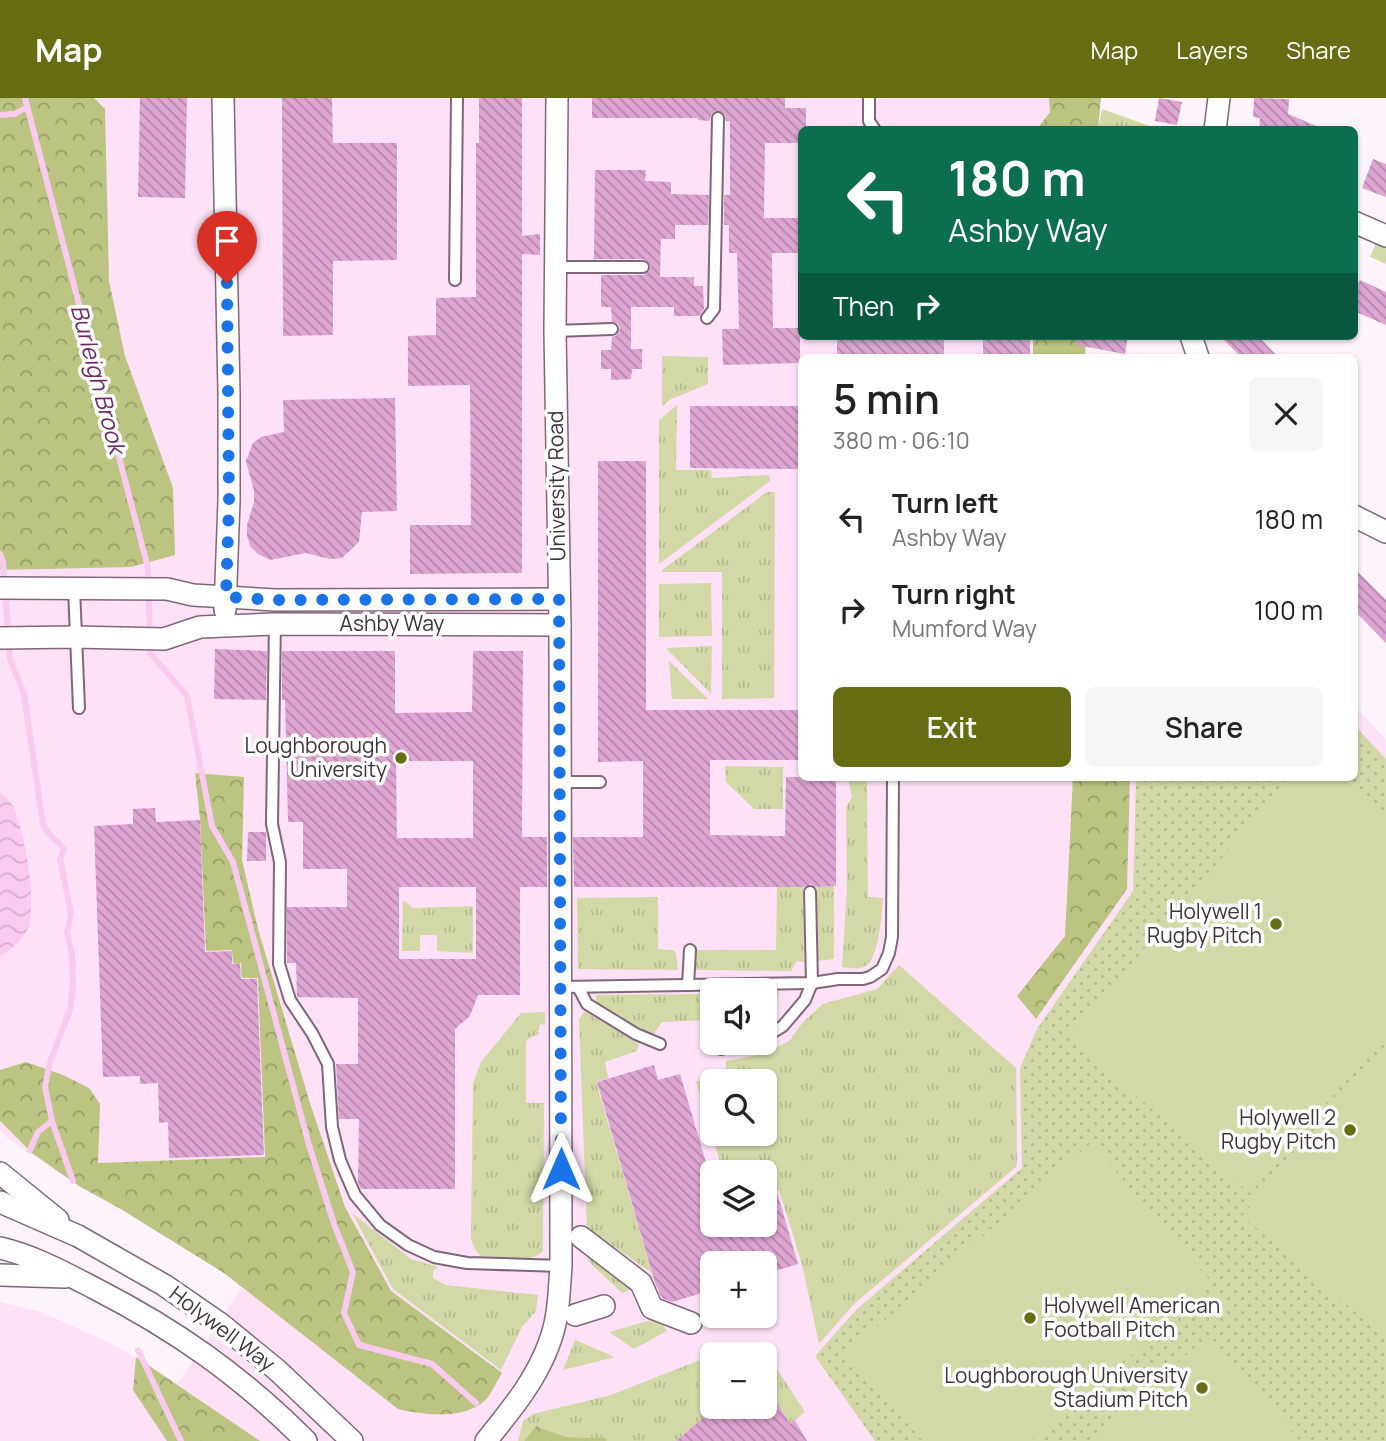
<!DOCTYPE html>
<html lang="en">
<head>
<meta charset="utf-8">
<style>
  :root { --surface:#fff; --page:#f6f6f6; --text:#222; --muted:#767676; --accent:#656c12 }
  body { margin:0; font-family:Manrope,sans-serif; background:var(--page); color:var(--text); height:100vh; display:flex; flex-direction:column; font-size:26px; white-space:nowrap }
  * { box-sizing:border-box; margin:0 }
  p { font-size:23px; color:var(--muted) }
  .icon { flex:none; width:38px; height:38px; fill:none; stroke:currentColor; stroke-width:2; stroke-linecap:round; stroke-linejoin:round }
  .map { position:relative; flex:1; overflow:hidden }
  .drawer { position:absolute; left:798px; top:256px; width:560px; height:427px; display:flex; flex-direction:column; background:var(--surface); border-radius:10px; box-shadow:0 2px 5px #0004 }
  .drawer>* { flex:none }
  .banner { position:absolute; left:798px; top:28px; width:560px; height:214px; border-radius:10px; box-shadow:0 2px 5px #0004; background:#0b6e4f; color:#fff; overflow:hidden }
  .tools { position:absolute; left:700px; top:880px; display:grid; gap:14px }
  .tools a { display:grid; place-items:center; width:77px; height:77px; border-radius:10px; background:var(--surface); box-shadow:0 2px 5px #0004; font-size:35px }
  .pin { position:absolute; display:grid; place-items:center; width:60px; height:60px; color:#fff; margin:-72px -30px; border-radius:50% 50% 50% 0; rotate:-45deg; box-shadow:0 0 7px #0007 }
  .pin .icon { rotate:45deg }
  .me { position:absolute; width:77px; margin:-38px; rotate:0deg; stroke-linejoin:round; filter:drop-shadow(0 0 5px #0008) }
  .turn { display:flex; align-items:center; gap:24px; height:147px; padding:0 35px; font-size:32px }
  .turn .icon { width:91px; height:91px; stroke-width:2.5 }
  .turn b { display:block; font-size:49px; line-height:60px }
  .then { display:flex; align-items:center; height:66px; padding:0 35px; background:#0003; gap:14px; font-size:26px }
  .round { display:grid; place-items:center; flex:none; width:74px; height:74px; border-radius:10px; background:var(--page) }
  .summary { display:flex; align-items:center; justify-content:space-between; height:119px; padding:0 35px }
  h1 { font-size:42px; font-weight:600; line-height:52px }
  .cta { display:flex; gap:14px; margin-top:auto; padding:14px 35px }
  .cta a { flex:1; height:80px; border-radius:10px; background:var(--accent); color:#fff; font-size:28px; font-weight:600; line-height:80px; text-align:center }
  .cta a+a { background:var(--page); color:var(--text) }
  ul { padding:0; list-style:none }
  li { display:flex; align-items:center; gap:21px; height:91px; padding:0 35px }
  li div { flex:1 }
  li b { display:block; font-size:26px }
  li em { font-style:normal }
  header { display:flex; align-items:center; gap:42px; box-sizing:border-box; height:98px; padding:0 35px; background:var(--accent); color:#fff }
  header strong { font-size:33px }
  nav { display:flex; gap:38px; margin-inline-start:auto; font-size:24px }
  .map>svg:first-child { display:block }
  .built { fill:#fee1f7; fill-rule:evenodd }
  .grass { fill:url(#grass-tufts); fill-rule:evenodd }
  .forest { fill:url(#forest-crowns) }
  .park { fill:url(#park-dots) }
  .pitch { fill:#d2d9a7 }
  .water { fill:url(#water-waves) }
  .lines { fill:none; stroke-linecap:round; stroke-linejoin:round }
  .stream { stroke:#facbef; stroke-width:6 }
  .building { fill:url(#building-back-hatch); fill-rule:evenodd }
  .lane-casing { stroke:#7f6679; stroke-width:14 }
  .street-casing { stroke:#7f6679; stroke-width:24 }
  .lane { stroke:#fff; stroke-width:10 }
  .street { stroke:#fff; stroke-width:21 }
  .route { stroke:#1a73e8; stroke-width:12; stroke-dasharray:0 21.6 }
  .poi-dot { fill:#656c12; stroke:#fff; stroke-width:2.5 }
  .labels { text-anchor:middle; stroke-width:7; stroke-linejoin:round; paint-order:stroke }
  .street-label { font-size:21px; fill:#3e333b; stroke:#fff }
  .poi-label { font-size:21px; fill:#3e333b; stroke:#fff; text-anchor:end }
  .water-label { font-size:23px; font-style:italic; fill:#6e2c64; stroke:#fff }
</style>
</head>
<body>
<header>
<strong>Map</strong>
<nav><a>Map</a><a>Layers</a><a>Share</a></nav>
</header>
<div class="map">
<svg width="1386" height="1343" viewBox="0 0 1386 1343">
  <defs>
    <pattern id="grass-tufts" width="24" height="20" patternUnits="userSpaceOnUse" patternTransform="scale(1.75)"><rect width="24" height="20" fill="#d2d9a7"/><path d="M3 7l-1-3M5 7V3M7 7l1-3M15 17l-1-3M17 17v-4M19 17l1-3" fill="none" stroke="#b5bb91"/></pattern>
    <pattern id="forest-crowns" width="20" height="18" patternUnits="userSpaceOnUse" patternTransform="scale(1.75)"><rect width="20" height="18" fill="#bbc481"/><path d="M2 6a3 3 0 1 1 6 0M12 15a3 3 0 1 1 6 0" fill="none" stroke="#99a06b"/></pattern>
    <pattern id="park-dots" width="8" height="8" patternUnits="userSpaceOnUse" patternTransform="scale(1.75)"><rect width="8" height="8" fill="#d2d9a7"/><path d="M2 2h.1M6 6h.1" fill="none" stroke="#b5bb91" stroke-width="1.8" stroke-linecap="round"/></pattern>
    <pattern id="water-waves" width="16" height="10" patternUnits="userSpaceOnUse" patternTransform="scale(1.75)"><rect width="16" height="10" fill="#facbef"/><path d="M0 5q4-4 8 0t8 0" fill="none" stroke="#d7afce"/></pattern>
    <pattern id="building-back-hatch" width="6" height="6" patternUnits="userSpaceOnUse" patternTransform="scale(1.75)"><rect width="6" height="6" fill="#dea5d2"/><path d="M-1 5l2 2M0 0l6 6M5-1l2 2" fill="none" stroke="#b587ac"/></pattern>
  </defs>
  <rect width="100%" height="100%" fill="#fef2fb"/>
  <path class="built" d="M0,0H1101L1098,31L802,32V238H1086L1085,259H802V679H1354L1355,608L1386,642V1343H0V1204L41,1214L99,1240L136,1259L178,1286L242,1189L224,1175L119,1110L79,1088L9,1041L0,1032ZM712,892H765V945H712ZM712,984H765V1036H712ZM712,1074H765V1127H712ZM712,1166H765V1218H712ZM712,1256H765V1309H712Z"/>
  <g class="grass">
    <polygon points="1102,11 1158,31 1098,31"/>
    <polygon points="1377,143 1386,147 1386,166 1370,159"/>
    <polygon points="662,258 708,259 708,286 671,301 662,308"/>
    <polygon points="677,307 676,372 711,372 712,380 769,377 770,383 659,466 659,322"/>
    <polygon points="767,394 775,394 774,600 722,601 722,474 662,474 662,472"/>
    <polygon points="711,485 712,538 659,539 659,486"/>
    <polygon points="712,548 711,596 666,550"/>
    <polygon points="669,563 708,601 672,601"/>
    <polygon points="725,668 783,669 783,711 754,711 726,684"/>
    <path d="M848,679H867L868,799L883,800C882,815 879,854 869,865C862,873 851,870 842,869L847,789L846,710L852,699Z"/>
    <polygon points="834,788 834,861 817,863 817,789"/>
    <polygon points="777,789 803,789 804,864 797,863 791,873 694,872 695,852 776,852"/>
    <polygon points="658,799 658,851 673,852 676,855 678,872 578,871 577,800"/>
    <polygon points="403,802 413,810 473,808 473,855 437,853 437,837 420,837 420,853 402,853"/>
    <path d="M899,867L1016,970L1017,1068L853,1207L819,1246L802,1166L779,1092L765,1096V1074H723L696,983L726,981V963L763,956L789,943L803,924L823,906L877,891ZM712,984H765V1036H712Z"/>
    <polygon points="765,895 779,895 773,910 765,917"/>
    <polygon points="712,896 712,922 662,924 653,937 596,906 596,897"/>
    <polygon points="584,913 639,946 637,953 605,964 608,980 596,984 652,1175 587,1130 579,922"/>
    <path d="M545,914V927L540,926L538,937L530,939L526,944V1005H544L543,1153C535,1164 496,1166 484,1160C476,1156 474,1149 471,1142L473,985L481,964L521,915Z"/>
    <polygon points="352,1115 411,1161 438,1169 433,1173 433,1180 446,1187 538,1197 536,1213 522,1229 501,1272 393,1191"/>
    <polygon points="589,1147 638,1189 622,1195 588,1163"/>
    <polygon points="658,1220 667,1233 634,1251 609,1234"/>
    <polygon points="575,1242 615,1259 563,1272"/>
    <polygon points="746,1246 761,1251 777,1271 805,1314 790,1326 770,1292 765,1295 765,1256 712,1256 727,1250"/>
    <polygon points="700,1262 712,1313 676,1343 606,1343 607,1340 566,1339 536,1328 524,1343 518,1343 523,1323 533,1316 611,1297"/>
  </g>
  <g class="forest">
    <polygon points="0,0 94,0 105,11 109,183 125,258 173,390 175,457 131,469 0,472"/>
    <polygon points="1049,0 1101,0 1098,31 1037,31 1050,14"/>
    <polygon points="1033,238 1086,238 1085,259 1033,259"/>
    <path d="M195,675L244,679L242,762L258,831L310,1005L345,1109L391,1193L502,1275C497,1283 493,1292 488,1299C469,1323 423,1317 398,1311L224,1175L119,1110L79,1088L32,1055L0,1023V972L26,964L63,977L89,990L100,1006L98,1065L265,1059L258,880H242L241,865H233L232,852L206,853L200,721Z"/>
    <polygon points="1073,679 1130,679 1127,791 1036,921 1017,898 1065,838"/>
    <polygon points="136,1259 260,1343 167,1343 133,1292"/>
    <polygon points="536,1328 566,1339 607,1340 606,1343 524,1343"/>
  </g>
  <polygon class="park" points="1355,628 1386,661 1386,1343 875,1343 815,1258 857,1211 1022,1070 1020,970 1037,931 1133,793 1136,679 1354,679"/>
  <g class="pitch">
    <polygon points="1290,679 1342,679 1386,716 1386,935 1250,1095 1069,940"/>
    <polygon points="1386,946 1386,1240 1242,1118"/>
    <polygon points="1091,1045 1213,1186 1031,1343 923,1343 847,1255"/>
    <polygon points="1209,1237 1300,1343 1088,1343"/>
  </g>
  <path class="water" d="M0,695C5,698 12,705 14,711C25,735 36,802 29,828C26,838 9,855 0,858Z"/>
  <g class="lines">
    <g class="stream">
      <polyline points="25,0 148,470 150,555 187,598 212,728 233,764 309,1047 334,1126 353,1174 344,1215 359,1247 432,1266 476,1305"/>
      <polyline points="0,17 15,16 27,9"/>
      <path d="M0,456L3,464L10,561L24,596L43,726C48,738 57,742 64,751L60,761L71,815L67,835L72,856L73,888L70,912L50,964L45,989L52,1023L73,1083"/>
      <polyline points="30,1052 38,1034 52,1023"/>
      <polyline points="138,1252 181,1343"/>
    </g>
  </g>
  <g class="building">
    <polygon points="140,0 187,0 185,100 138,99"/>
    <polygon points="282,0 332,0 333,45 397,45 397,162 333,163 333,237 283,238"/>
    <polygon points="479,0 522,0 522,138 540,136 540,157 522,156 522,475 410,476 410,427 471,427 470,287 408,288 408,238 436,237 436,200 476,199 476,45 479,45"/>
    <polygon points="592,0 785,0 785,10 806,10 806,32 802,32 802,45 765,45 764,120 802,120 802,155 772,155 773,230 800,230 800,265 723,267 722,231 739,231 737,155 729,155 729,127 724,127 724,97 730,97 730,23 726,23 724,16 715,13 711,17 710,23 698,22 698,20 592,20"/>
    <polygon points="1159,0 1182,4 1177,27 1155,23"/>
    <polygon points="1254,0 1289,1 1288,16 1326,32 1259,32 1260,20 1253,19"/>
    <polygon points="1373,61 1386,66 1386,99 1362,90"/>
    <polygon points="595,72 646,72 645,83 671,84 671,96 709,97 708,127 675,127 675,141 661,141 660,179 694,179 694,188 703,188 704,211 699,218 674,218 674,209 631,209 631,251 642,251 642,271 632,271 631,281 611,282 611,271 601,271 601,252 611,252 612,239 617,237 620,231 618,226 612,223 611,209 601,209 601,177 644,177 649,173 651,168 647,163 643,161 594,161"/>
    <polygon points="1360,182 1386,194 1386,227 1354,213 1354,194"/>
    <polygon points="837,238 944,238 944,259 842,259 842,256 837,256"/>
    <rect x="983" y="238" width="47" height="21"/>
    <polygon points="1078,238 1128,238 1125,256 1077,247"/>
    <polygon points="1220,238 1258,238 1278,259 1241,259"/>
    <polygon points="395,300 397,413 362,414 359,444 342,460 330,461 306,455 270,462 258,456 250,448 247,438 247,427 254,404 254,393 246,363 253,345 261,339 284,334 283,302"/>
    <polygon points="690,308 799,308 799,371 690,370"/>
    <polygon points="598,363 646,363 646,612 802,612 802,662 710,662 710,737 785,738 786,679 836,679 836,788 815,789 811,786 804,789 574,789 573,739 643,739 643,663 598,664"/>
    <polygon points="1354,470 1386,502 1386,545 1354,512"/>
    <polygon points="215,551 267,553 266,602 214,601"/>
    <path d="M282,553H395V615L472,614L473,553H523L522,739H547V789H520V897H478L470,918L455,931V1091H361L358,1085L359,1021H339L336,966H358V900L297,899L296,865H287V809H347V771H303V724H288L285,602H282ZM396,663H473V740H397ZM399,789H476V861H399Z"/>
    <polygon points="155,710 156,724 200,722 205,854 232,853 232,866 240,865 241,881 257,881 264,1057 169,1060 168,1024 159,1025 158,985 140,986 140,978 103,979 94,728 133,726 133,711"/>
    <polygon points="248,734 266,734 266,763 247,763"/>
    <polygon points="654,967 658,982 680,976 712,1085 712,1127 765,1127 765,1068 769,1067 798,1166 765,1176 765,1166 712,1166 712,1192 672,1204 662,1200 655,1185 597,984"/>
    <polygon points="765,1284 790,1326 794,1321 807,1343 676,1343 716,1309 765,1309"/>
  </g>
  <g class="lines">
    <defs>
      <g id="lane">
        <polyline points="869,0 869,23 875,32"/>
        <polyline points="556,169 643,169"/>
        <polyline points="455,182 457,0"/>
        <polyline points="707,220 714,211 718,20"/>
        <polyline points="555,233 612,231"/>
        <polyline points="74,490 79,610"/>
        <polyline points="275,522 272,726 280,764 279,866 290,902 312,935 328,966 332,1029 340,1062 355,1097 380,1127 408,1147 434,1159 467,1165 561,1168"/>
        <polyline points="560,684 600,684"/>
        <polyline points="688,887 690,852"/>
        <polyline points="562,889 812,885 838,881 863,881 870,879 882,871 889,855 892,839 893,679"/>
        <polyline points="578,889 587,906 636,936 660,946"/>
        <polyline points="765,939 783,928 805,902 812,885 810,794"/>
        <polyline points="721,951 748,945"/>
      </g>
      <g id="street">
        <polyline points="223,0 229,295 229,403 225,512"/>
        <polyline points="1215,32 1219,0"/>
        <polyline points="1354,124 1386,138"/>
        <polyline points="1191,238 1198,259"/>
        <polyline points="1354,418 1386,434"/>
        <polyline points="0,490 167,491 193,497 275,502 559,501"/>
        <polyline points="0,540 75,539 164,541 200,529 275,526 560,527"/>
        <polyline points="0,1075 58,1122"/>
        <polyline points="0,1104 78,1138 164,1187 222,1227 277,1272 352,1343"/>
        <polyline points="581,1139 641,1185 652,1210 691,1225"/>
        <path d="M0,1150C34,1158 63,1174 94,1190C176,1232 240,1277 306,1343"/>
        <polyline points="0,1177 65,1179"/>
        <polyline points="575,1217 604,1208"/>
        <path d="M486,1343C511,1312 537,1281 550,1243C559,1219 559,1193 561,1168L560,527L555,233L557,0"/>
      </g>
    </defs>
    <use href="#lane" class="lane-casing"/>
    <use href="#street" class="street-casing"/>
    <use href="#lane" class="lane"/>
    <use href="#street" class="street"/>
  </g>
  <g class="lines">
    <polyline class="route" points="227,185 229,403 226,499 275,502 559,501 561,1071"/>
  </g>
  <g class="poi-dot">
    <circle cx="401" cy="660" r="7"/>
    <circle cx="1276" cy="826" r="7"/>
    <circle cx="1350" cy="1032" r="7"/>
    <circle cx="1030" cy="1220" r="7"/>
    <circle cx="1202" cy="1290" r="7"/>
  </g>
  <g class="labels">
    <g class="street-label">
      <text transform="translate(557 388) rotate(-91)" y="7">University Road</text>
      <text x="392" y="533">Ashby Way</text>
      <text transform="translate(222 1231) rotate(37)" y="7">Holywell Way</text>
    </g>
    <g class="poi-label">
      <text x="387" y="655">Loughborough<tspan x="387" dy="24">University</tspan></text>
      <text x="1262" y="821">Holywell 1<tspan x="1262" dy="24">Rugby Pitch</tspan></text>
      <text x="1336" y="1027">Holywell 2<tspan x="1336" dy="24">Rugby Pitch</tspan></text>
      <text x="1044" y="1215" text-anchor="start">Holywell American<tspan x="1044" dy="24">Football Pitch</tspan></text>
      <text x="1188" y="1285">Loughborough University<tspan x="1188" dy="24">Stadium Pitch</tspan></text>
    </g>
    <g class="water-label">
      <text transform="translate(98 281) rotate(75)" y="8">Burleigh Brook</text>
    </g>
  </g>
</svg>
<div class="tools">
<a><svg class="icon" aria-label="sound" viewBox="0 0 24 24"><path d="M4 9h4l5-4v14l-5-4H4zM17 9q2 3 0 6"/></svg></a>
<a><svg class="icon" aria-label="search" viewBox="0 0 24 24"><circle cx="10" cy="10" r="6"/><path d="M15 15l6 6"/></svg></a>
<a><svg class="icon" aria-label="layers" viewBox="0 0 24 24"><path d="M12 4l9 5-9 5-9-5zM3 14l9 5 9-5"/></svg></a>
<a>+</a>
<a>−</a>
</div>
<div class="pin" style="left:227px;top:185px;background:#d93025"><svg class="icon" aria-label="arrive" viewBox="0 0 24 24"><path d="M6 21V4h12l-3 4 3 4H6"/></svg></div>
<svg class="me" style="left:561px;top:1071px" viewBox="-20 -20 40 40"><path d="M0-17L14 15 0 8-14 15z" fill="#1a73e8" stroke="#fff" stroke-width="4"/></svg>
<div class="banner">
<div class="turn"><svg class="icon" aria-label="left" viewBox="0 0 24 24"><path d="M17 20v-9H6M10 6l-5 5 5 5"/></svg><div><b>180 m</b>Ashby Way</div></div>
<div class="then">Then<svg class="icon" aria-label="right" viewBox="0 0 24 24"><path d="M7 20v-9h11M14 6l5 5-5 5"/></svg></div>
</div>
<section class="drawer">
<div class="summary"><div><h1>5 min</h1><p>380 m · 06:10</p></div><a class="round"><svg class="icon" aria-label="close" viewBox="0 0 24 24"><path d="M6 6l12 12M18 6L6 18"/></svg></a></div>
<ul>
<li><svg class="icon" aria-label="left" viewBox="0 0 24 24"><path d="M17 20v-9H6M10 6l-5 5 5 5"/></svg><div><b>Turn left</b><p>Ashby Way</p></div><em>180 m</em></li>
<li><svg class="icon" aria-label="right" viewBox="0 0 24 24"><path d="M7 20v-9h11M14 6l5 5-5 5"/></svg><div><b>Turn right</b><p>Mumford Way</p></div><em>100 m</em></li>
</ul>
<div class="cta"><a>Exit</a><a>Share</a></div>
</section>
</div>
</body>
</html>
